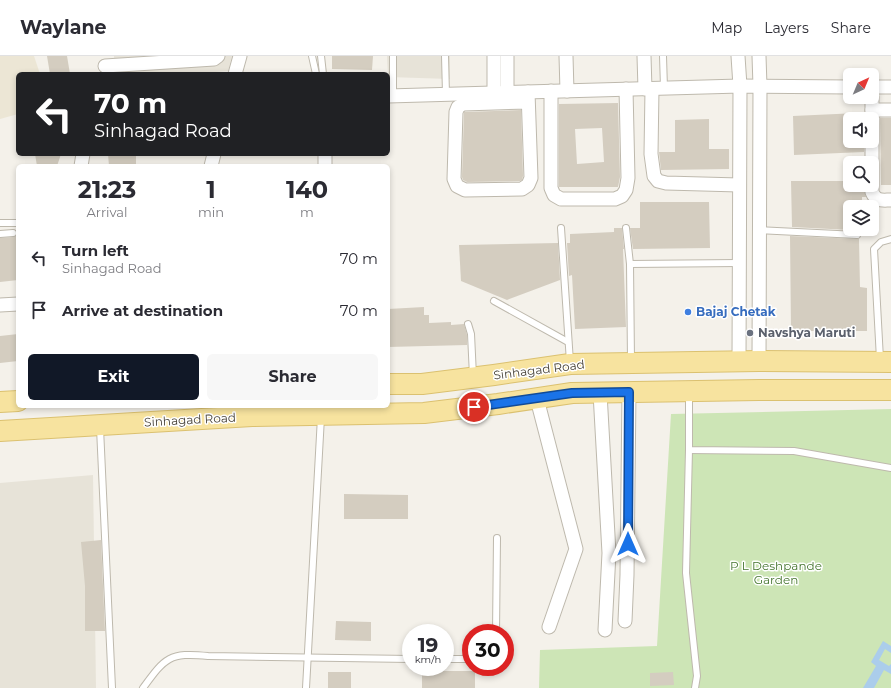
<!DOCTYPE html>
<html lang="en">
<head>
<meta charset="utf-8">
<style>
  :root { --surface:#fff; --page:#f7f7f7; --text:#2b2b33; --muted:#7c7c81; --line:#e1e1e2; --accent:#111827 }
  body { margin:0; font-family:Montserrat,sans-serif; background:var(--page); color:var(--text); height:100vh; display:flex; flex-direction:column; font-size:15px; white-space:nowrap }
  * { box-sizing:border-box; margin:0 }
  p { font-size:13px; color:var(--muted) }
  .icon { flex:none; width:22px; height:22px; fill:none; stroke:currentColor; stroke-width:2; stroke-linecap:round; stroke-linejoin:round }
  .map { position:relative; flex:1; overflow:hidden }
  .panel { position:absolute; left:16px; top:108px; width:374px; height:244px; display:flex; flex-direction:column; background:var(--surface); border-radius:6px; box-shadow:0 2px 6px #0003 }
  .panel>* { flex:none }
  .guide { position:absolute; left:16px; top:16px; width:374px; height:84px; border-radius:6px; box-shadow:0 2px 6px #0003; background:#202124; color:#fff; overflow:hidden }
  .needle { width:26px; rotate:44deg }
  .fabs { position:absolute; left:843px; top:12px; display:grid; gap:8px }
  .fabs a { display:grid; place-items:center; width:36px; height:36px; border-radius:6px; background:var(--surface); box-shadow:0 2px 6px #0003; font-size:20px }
  .speed { position:absolute; left:402px; top:568px; display:flex; gap:8px; font-size:20px; font-weight:700; text-align:center }
  .speed>* { display:grid; place-content:center; width:52px; height:52px; border-radius:50%; background:var(--surface); box-shadow:0 2px 6px #0003; line-height:1 }
  .speed small { font-size:10px; font-weight:400 }
  .speed .limit { border:6px solid #d22; background:#fff; color:#111 }
  .pin { position:absolute; display:grid; place-items:center; width:34px; height:34px; color:#fff; margin:-17px; border:2px solid #fff; border-radius:50%; box-shadow:0 1px 4px #0007 }
  .me { position:absolute; width:44px; margin:-22px; rotate:0deg; stroke-linejoin:round; filter:drop-shadow(0 0 3px #0008) }
  .turn { display:flex; align-items:center; gap:14px; height:84px; padding:0 12px; font-size:18px }
  .turn .icon { width:52px; height:52px; stroke-width:2.5 }
  .turn b { display:block; font-size:28px; line-height:34px }
  .eta { display:flex; justify-content:space-evenly; align-items:center; height:68px; text-align:center }
  .eta b { font-size:24px; font-weight:700; line-height:28px }
  .button { display:flex; gap:8px; margin-top:auto; padding:8px 12px }
  .button a { flex:1; height:46px; border-radius:6px; background:var(--accent); color:#fff; font-size:16px; font-weight:700; line-height:46px; text-align:center }
  .button a+a { background:var(--page); color:var(--text) }
  ul { padding:0; list-style:none }
  li { display:flex; align-items:center; gap:12px; height:52px; padding:0 12px }
  li div { flex:1 }
  li b { display:block; font-size:15px }
  li em { font-style:normal }
  header { display:flex; align-items:center; gap:24px; box-sizing:border-box; height:56px; padding:0 20px; background:var(--surface); border-bottom:1px solid var(--line) }
  header strong { font-size:19px }
  nav { display:flex; gap:22px; margin-inline-start:auto; font-size:14px }
  .map>svg:first-child { display:block }
  .residential { fill:#e7e3d8 }
  .education { fill:#ece6d5 }
  .green { fill:#cde5b6 }
  .water { fill:#abcdeb }
  .building { fill:#d4cdc0; fill-rule:evenodd }
  .lines { fill:none; stroke-linecap:round; stroke-linejoin:round }
  .lane-casing { stroke:#beb9ad; stroke-width:8 }
  .street-casing { stroke:#beb9ad; stroke-width:15 }
  .primary-casing { stroke:#dbc170; stroke-width:22 }
  .lane { stroke:#fff; stroke-width:6 }
  .street { stroke:#fff; stroke-width:13 }
  .primary { stroke:#f7e39f; stroke-width:20 }
  .route-casing { stroke:#114b97; stroke-width:10 }
  .route { stroke:#1a73e8; stroke-width:7 }
  .shop-dot { fill:#3f7fe0; stroke:#fff; stroke-width:1.5 }
  .worship-dot { fill:#6b7280; stroke:#fff; stroke-width:1.5 }
  .labels { text-anchor:middle; stroke-width:3; stroke-linejoin:round; paint-order:stroke }
  .shop-label { font-size:12px; font-weight:bold; fill:#366cbe; stroke:#fff; text-anchor:start }
  .worship-label { font-size:12px; font-weight:bold; fill:#5b616d; stroke:#fff; text-anchor:start }
  .street-label { font-size:12px; fill:#474238; stroke:#fff }
  .park-label { font-size:12px; fill:#45752f; stroke:#fff }
</style>
</head>
<body>
<header>
<strong>Waylane</strong>
<nav><a>Map</a><a>Layers</a><a>Share</a></nav>
</header>
<div class="map">
<svg width="891" height="632" viewBox="0 0 891 632">
  <rect width="100%" height="100%" fill="#f4f1ea"/>
  <g class="residential">
    <polygon points="114,0 232,0 228,15 192,18 114,18"/>
    <polygon points="387,0 450,0 450,23 388,21"/>
    <polygon points="93,419 96,632 0,632 0,427"/>
  </g>
  <polygon class="education" points="0,0 34,0 40,18 18,18 18,58 0,63"/>
  <polygon class="green" points="891,353 891,632 539,632 540,594 657,590 671,358"/>
  <polygon class="water" points="883,585 891,590 891,597 885,593 879,604 889,610 891,608 891,618 884,614 874,632 863,632 876,610 871,606"/>
  <g class="building">
    <polygon points="47,0 67,0 70,18 50,18"/>
    <polygon points="332,0 373,0 372,14 332,13"/>
    <path d="M618,47L620,121L618,131H559V48ZM602,72L604,106L577,108L575,73Z"/>
    <polygon points="521,54 523,120 522,124 520,125 467,126 463,124 462,121 464,56"/>
    <polygon points="858,57 859,62 864,63 850,63 850,85 864,85 864,96 794,99 793,60"/>
    <polygon points="880,62 891,62 891,129 881,129"/>
    <polygon points="709,63 709,93 729,93 729,113 661,114 659,96 675,96 675,64"/>
    <polygon points="35,98 61,98 57,110 37,110"/>
    <polygon points="108,98 136,98 136,110 109,110"/>
    <polygon points="791,125 850,125 850,129 864,129 866,141 862,141 862,151 850,151 850,174 792,171"/>
    <polygon points="640,146 709,146 710,192 633,193 630,172 640,172"/>
    <polygon points="614,172 622,172 624,193 623,193 626,271 575,273 572,219 569,220 567,187 570,187 570,178 614,176"/>
    <polygon points="18,179 18,224 0,226 0,182 13,181"/>
    <polygon points="790,180 859,183 860,231 867,232 867,275 791,275"/>
    <polygon points="558,187 560,224 507,244 461,225 459,189"/>
    <polygon points="424,251 424,259 429,259 429,267 451,266 451,269 464,268 467,279 467,289 388,291 388,253"/>
    <polygon points="18,278 18,305 0,307 0,280"/>
    <polygon points="344,438 408,439 408,463 344,463"/>
    <polygon points="101,484 105,575 85,575 85,530 81,486"/>
    <polygon points="336,565 371,566 371,585 335,584"/>
    <rect x="422" y="615" width="53" height="17"/>
    <rect x="328" y="616" width="23" height="16"/>
    <polygon points="673,616 674,629 650,630 650,617"/>
  </g>
  <g class="lines">
    <defs>
      <g id="lane">
        <polyline points="312,0 316,18"/>
        <polyline points="321,0 323,18"/>
        <polyline points="445,0 446,38"/>
        <polyline points="663,0 664,32"/>
        <polyline points="393,39 393,0"/>
        <polyline points="0,167 18,167"/>
        <polyline points="561,172 570,306"/>
        <polyline points="626,172 630,208 631,305"/>
        <polyline points="759,174 857,179"/>
        <polyline points="0,178 13,177"/>
        <polyline points="630,208 739,207"/>
        <polyline points="494,245 568,286"/>
        <polyline points="468,268 471,278 473,320"/>
        <polyline points="880,303 874,193 881,186 891,183"/>
        <polyline points="689,337 689,394 794,395 891,412"/>
        <polyline points="100,372 112,632"/>
        <polyline points="689,394 686,517 697,620 695,632"/>
        <polyline points="496,577 497,482"/>
        <polyline points="445,603 471,603"/>
        <path d="M143,632C165,602 169,596 208,600L411,603"/>
        <polyline points="306,632 321,361"/>
      </g>
      <g id="street">
        <polyline points="566,0 567,35"/>
        <polyline points="644,0 645,33"/>
        <polyline points="738,0 740,30 739,305"/>
        <polyline points="759,0 760,30 759,305"/>
        <polyline points="105,10 214,3 218,0"/>
        <polyline points="235,18 240,0"/>
        <polyline points="872,31 891,31"/>
        <polyline points="652,33 651,98 654,120 658,125 666,127 739,129"/>
        <polyline points="551,35 551,132 554,139 561,143 615,143 622,140 626,134 628,122 626,33"/>
        <polyline points="507,36 507,0"/>
        <polyline points="528,36 531,122 528,129 522,133 465,134 457,130 454,123 456,56 458,51 463,48 528,46"/>
        <polyline points="494,37 494,0"/>
        <polyline points="388,40 740,30 850,31"/>
        <path d="M872,41V136C876,146 882,144 891,144"/>
        <polyline points="872,54 891,54"/>
        <polyline points="325,98 325,110"/>
        <polyline points="81,110 83,98"/>
        <polyline points="211,110 214,98"/>
        <polyline points="0,249 18,248"/>
        <polyline points="600,337 609,497 605,574"/>
        <polyline points="537,343 576,493 549,571"/>
        <polyline points="625,565 627,519 629,336"/>
      </g>
      <g id="primary">
        <polyline points="388,328 422,328 494,319 570,308 759,305 891,306"/>
        <polyline points="0,346 18,345"/>
        <polyline points="0,375 252,360 424,357 498,348 572,337 759,334 891,334"/>
      </g>
    </defs>
    <use href="#lane" class="lane-casing"/>
    <use href="#street" class="street-casing"/>
    <use href="#primary" class="primary-casing"/>
    <use href="#lane" class="lane"/>
    <use href="#street" class="street"/>
    <use href="#primary" class="primary"/>
  </g>
  <g class="lines">
    <defs>
      <polyline id="route" points="474,351 572,337 629,336 628,488"/>
    </defs>
    <use href="#route" class="route-casing"/>
    <use href="#route" class="route"/>
  </g>
  <circle class="shop-dot" cx="688" cy="256" r="4"/>
  <circle class="worship-dot" cx="750" cy="277" r="4"/>
  <g class="labels">
    <g class="shop-label">
      <text x="696" y="260">Bajaj Chetak</text>
    </g>
    <g class="worship-label">
      <text x="758" y="281">Navshya Maruti</text>
    </g>
    <g class="street-label">
      <text transform="translate(539 314) rotate(-7)" y="4">Sinhagad Road</text>
      <text transform="translate(190 364) rotate(-3)" y="4">Sinhagad Road</text>
    </g>
    <g class="park-label">
      <text x="776" y="514">P L Deshpande<tspan x="776" dy="14">Garden</tspan></text>
    </g>
  </g>
</svg>
<div class="fabs">
<a><svg class="needle" viewBox="-14 -14 28 28"><path d="M0-13l5 13h-10z" fill="#e53935"/><path d="M0 13l5-13h-10z" fill="#7c7c81"/></svg></a>
<a><svg class="icon" aria-label="sound" viewBox="0 0 24 24"><path d="M4 9h4l5-4v14l-5-4H4zM17 9q2 3 0 6"/></svg></a>
<a><svg class="icon" aria-label="search" viewBox="0 0 24 24"><circle cx="10" cy="10" r="6"/><path d="M15 15l6 6"/></svg></a>
<a><svg class="icon" aria-label="layers" viewBox="0 0 24 24"><path d="M12 4l9 5-9 5-9-5zM3 14l9 5 9-5"/></svg></a>
</div>
<div class="speed"><div>19<small>km/h</small></div><div class="limit">30</div></div>
<div class="pin" style="left:474px;top:351px;background:#d93025"><svg class="icon" aria-label="arrive" viewBox="0 0 24 24"><path d="M6 21V4h12l-3 4 3 4H6"/></svg></div>
<svg class="me" style="left:628px;top:488px" viewBox="-20 -20 40 40"><path d="M0-17L14 15 0 8-14 15z" fill="#1a73e8" stroke="#fff" stroke-width="4"/></svg>
<div class="guide">
<div class="turn"><svg class="icon" aria-label="left" viewBox="0 0 24 24"><path d="M17 20v-9H6M10 6l-5 5 5 5"/></svg><div><b>70 m</b>Sinhagad Road</div></div>
</div>
<section class="panel">
<div class="eta">
<div><b>21:23</b><p>Arrival</p></div>
<div><b>1</b><p>min</p></div>
<div><b>140</b><p>m</p></div>
</div>
<ul>
<li><svg class="icon" aria-label="left" viewBox="0 0 24 24"><path d="M17 20v-9H6M10 6l-5 5 5 5"/></svg><div><b>Turn left</b><p>Sinhagad Road</p></div><em>70 m</em></li>
<li><svg class="icon" aria-label="arrive" viewBox="0 0 24 24"><path d="M6 21V4h12l-3 4 3 4H6"/></svg><div><b>Arrive at destination</b></div><em>70 m</em></li>
</ul>
<div class="button"><a>Exit</a><a>Share</a></div>
</section>
</div>
</body>
</html>
